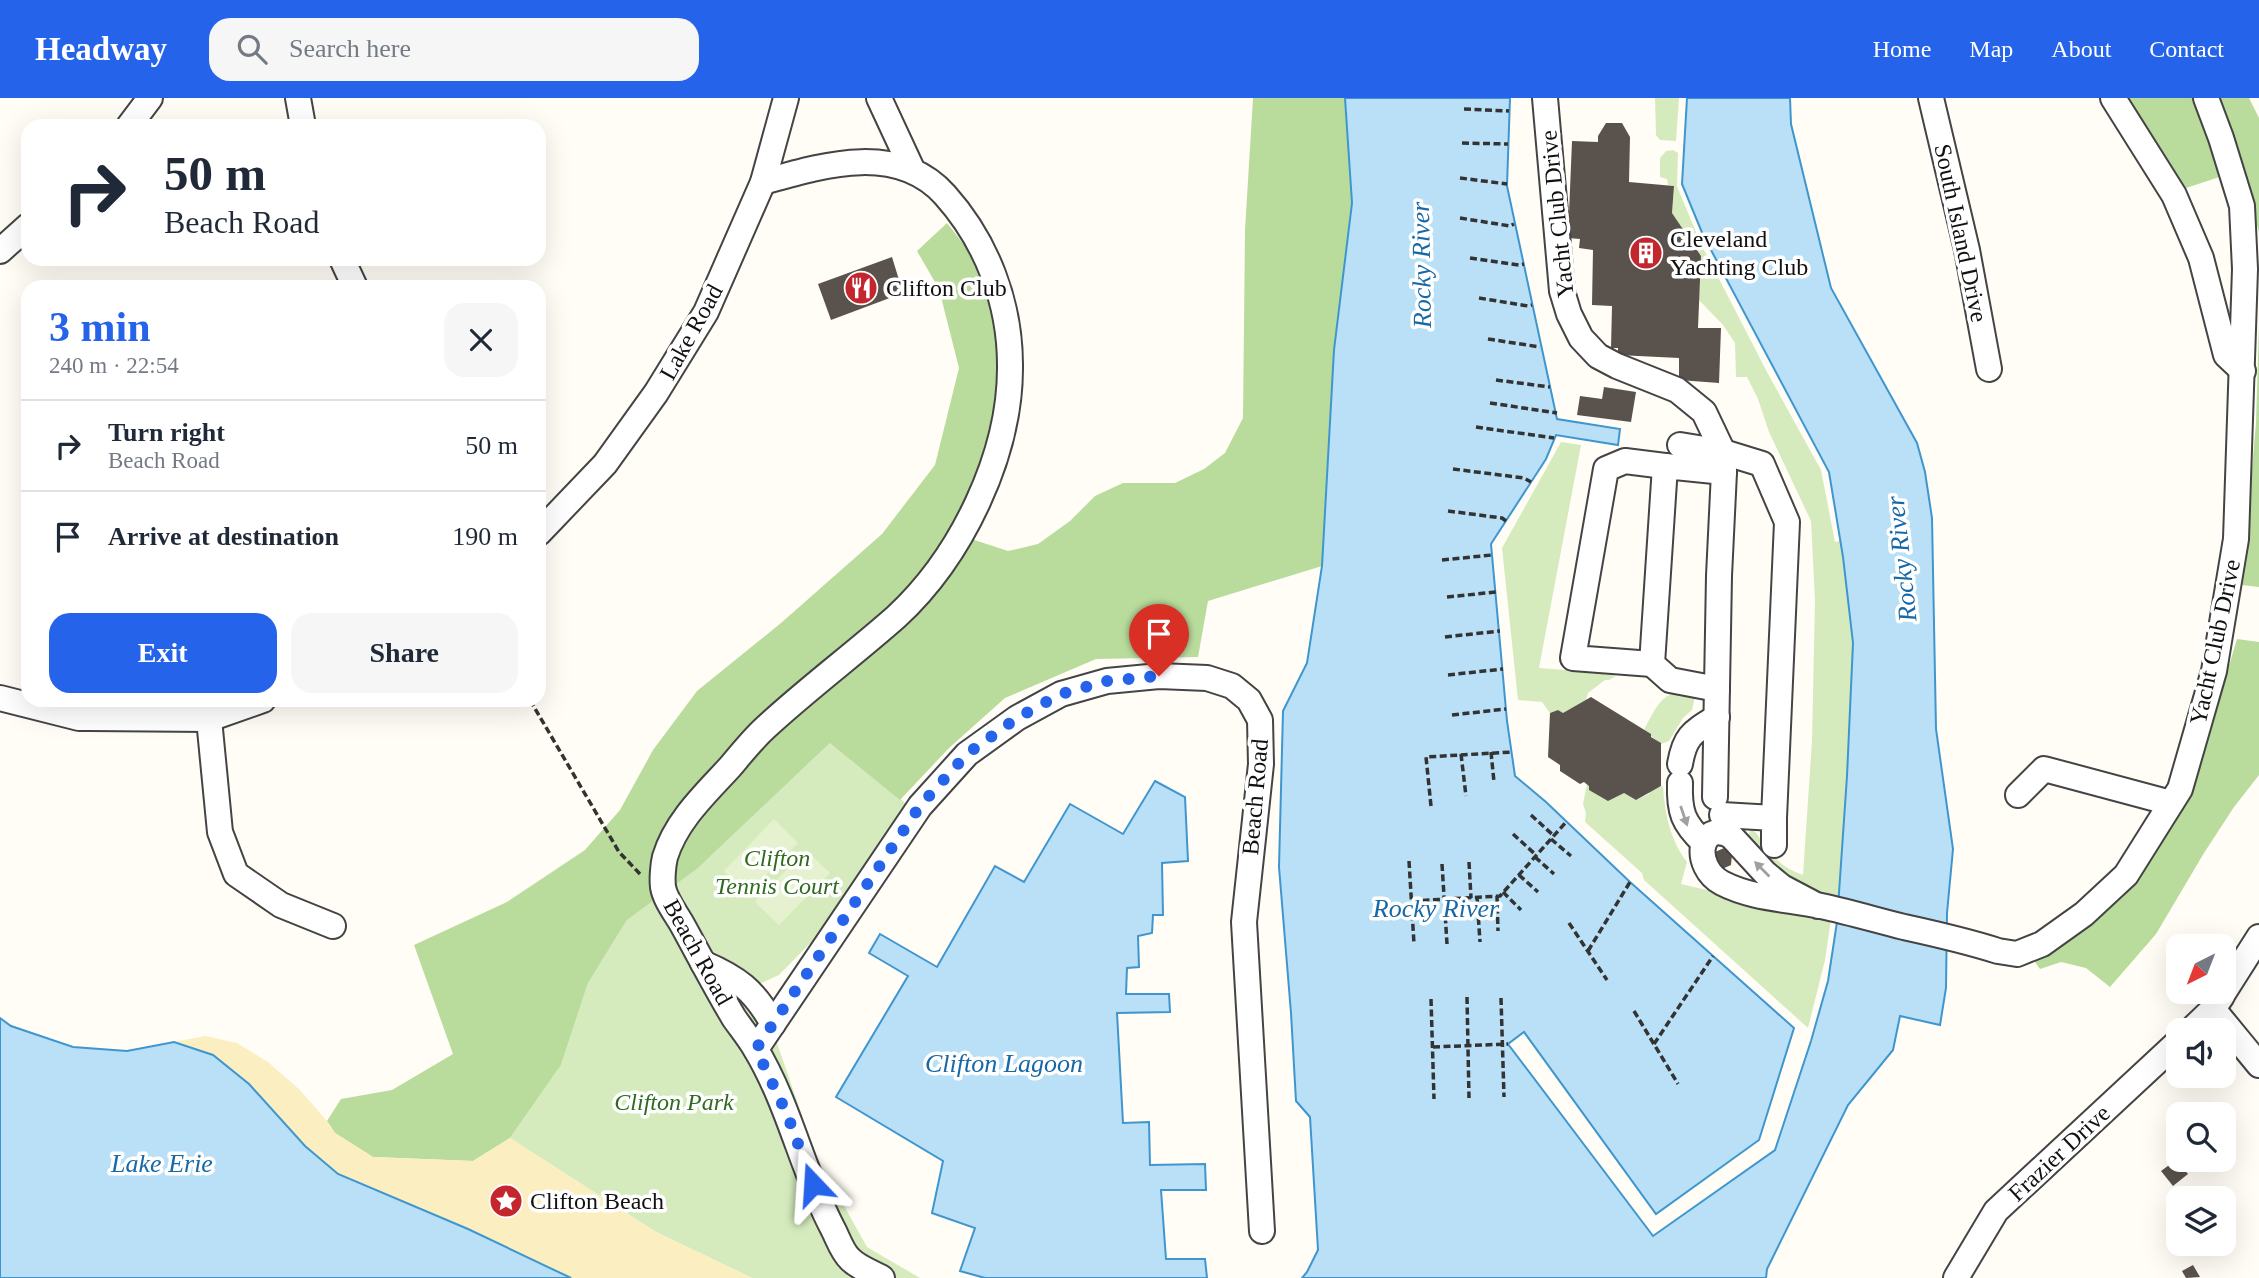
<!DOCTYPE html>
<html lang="en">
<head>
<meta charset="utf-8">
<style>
  :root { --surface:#fff; --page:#f6f6f7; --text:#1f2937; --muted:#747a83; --line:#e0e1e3; --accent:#2563eb }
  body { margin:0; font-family:Georgia,serif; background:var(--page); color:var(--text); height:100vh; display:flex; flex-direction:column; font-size:26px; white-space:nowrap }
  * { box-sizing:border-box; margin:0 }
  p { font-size:23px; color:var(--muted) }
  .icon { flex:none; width:38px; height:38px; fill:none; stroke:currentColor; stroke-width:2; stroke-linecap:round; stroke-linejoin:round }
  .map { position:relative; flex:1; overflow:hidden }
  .drawer { position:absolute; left:21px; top:182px; width:525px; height:427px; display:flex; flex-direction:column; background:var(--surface); border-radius:21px; box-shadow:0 7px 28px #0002 }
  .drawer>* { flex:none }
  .top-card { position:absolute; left:21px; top:21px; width:525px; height:147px; border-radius:21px; box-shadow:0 7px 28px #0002; background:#fff; color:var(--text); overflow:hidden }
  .needle { width:46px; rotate:222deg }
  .tools { position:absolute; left:2166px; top:836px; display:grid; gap:14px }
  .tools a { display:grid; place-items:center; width:70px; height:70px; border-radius:14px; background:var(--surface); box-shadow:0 7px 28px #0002; font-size:35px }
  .pin { position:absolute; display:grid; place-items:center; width:60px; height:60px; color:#fff; margin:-72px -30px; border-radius:50% 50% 50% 0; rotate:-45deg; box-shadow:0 0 7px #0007 }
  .pin .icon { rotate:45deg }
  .me { position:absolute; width:77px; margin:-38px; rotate:340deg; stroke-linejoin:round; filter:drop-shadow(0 0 5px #0008) }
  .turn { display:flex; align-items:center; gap:24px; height:147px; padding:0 28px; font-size:32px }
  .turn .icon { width:91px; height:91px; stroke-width:2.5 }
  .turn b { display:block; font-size:49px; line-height:60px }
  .round { display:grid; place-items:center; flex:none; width:74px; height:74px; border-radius:21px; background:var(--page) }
  .summary { display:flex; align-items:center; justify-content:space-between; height:119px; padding:0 28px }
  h1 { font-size:42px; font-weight:800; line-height:52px; color:var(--accent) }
  .primary-button { display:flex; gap:14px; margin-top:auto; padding:14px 28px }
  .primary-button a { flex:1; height:80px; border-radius:21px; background:var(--accent); color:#fff; font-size:28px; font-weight:800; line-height:80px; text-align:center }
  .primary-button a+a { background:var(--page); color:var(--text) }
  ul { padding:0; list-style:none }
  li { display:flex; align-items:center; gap:21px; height:91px; padding:0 28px; border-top:2px solid var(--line) }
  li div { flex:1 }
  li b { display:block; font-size:26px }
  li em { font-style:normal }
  header { display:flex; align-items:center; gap:42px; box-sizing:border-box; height:98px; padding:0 35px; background:var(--accent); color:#fff }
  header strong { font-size:33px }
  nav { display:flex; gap:38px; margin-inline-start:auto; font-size:24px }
  .search { width:490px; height:63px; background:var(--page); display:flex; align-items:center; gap:18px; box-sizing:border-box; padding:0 24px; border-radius:21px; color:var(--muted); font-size:26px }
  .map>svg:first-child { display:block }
  .green { fill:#d5ebbd }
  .forest { fill:#b9dc9c }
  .sand { fill:#fbeec1 }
  .pitch { fill:#e6f2cf }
  .water { fill:#b9e0f7; stroke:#3f96cf; stroke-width:2 }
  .building { fill:#5a524d }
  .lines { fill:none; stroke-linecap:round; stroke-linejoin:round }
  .minor-casing { stroke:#444; stroke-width:28 }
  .path { stroke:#333; stroke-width:3.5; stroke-dasharray:7 3.5; stroke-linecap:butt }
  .minor { stroke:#fff; stroke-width:24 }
  .oneway { fill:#a0a0a0 }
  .route { stroke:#2563eb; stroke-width:12; stroke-dasharray:0 21.6 }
  .labels { text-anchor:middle; stroke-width:7; stroke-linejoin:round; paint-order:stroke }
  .street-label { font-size:24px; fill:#111; stroke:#fff }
  .poi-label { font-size:24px; fill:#111; stroke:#fff; text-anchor:start }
  .park-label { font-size:24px; font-style:italic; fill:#2f6b1f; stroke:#fff }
  .water-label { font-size:26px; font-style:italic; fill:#1768a6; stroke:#fff }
</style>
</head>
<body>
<header>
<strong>Headway</strong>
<div class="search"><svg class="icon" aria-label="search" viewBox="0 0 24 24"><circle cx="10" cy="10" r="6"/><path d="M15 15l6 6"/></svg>Search here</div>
<nav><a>Home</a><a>Map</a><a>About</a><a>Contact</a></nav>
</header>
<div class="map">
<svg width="2259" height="1180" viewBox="0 0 2259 1180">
  <rect width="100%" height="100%" fill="#fffdf5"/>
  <g class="green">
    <polygon points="1655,0 1679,0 1676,43 1660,42 1656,37"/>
    <path d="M1673,52L1678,55L1677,88L1700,144L1767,274L1821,372L1835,444L1841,443L1853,545L1847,678L1838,803L1781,782L1747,741L1751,731C1757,734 1758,738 1762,744C1773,760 1785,771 1803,777L1812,643L1815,502L1811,423L1769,334L1758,301L1747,279H1736L1735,245L1723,227L1699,202L1701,158L1672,115L1674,88L1668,87L1667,81L1660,79V60L1666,53Z"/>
    <polygon points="1561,344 1581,347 1539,570 1592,574 1616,578 1609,582 1605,582 1588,595 1586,602 1563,615 1558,612 1550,615 1542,604 1518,602 1502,450"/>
    <path d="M1679,593L1695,598L1692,612L1683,620L1669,643L1661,646L1644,632C1653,615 1660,597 1679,593Z"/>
    <polygon points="831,644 909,708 825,830 779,877 757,887 816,1058 867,1149 920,1180 752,1180 656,1134 510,1040 561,967 588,885 627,822 697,771"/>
    <path d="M1587,686L1624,695L1636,702L1649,696V693L1663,688C1665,717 1670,741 1687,764L1681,786L1831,821L1825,862L1808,930L1644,782L1642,775L1585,724L1586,715L1583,706Z"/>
  </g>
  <g class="forest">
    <path d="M1253,0H1345L1352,105L1334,252L1322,468L1208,503L1198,559L1096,561L1005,600L949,650L900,702L830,645L697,771L627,822L588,885L561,967L510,1040L473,1063L373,1059L335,1035L327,1023L341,1001L392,992L453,956L414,847L507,804L585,752L620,712L653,652L697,593L781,525L882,436L935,367L959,270L939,191L917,153L947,125C965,147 985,175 993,203C1016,283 982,362 953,435L1008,453L1038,446L1070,423L1095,398L1123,385H1175L1204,371L1225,355L1243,320L1245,132Z"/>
    <polygon points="2125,0 2249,0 2259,20 2259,134 2241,72 2186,90"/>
    <polygon points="2259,225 2259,489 2242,487 2256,325"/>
    <polygon points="2237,541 2259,544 2259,677 2234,709 2204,755 2156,836 2110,889 2086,870 2061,864 2040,871 2031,858 2077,831 2188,693 2215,615"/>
  </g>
  <polygon class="sand" points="205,938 237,945 268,964 300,992 327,1023 335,1035 373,1059 473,1063 510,1040 656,1134 752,1180 571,1180 468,1131 338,1076 305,1048 249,986 213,957 174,944"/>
  <g class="pitch">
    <polygon points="774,721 798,745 747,796 724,773"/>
    <polygon points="806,752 830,775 779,827 755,804"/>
  </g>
  <g class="water">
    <polygon points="1345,0 1510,0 1507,88 1557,321 1620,331 1618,347 1556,337 1546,361 1491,446 1507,623 1515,678 1546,704 1630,784 1794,930 1759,1042 1656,1116 1524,934 1508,946 1653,1138 1775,1052 1811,943 1828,883 1837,824 1847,678 1853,545 1843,459 1829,374 1703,137 1682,86 1687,0 1790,0 1791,26 1831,190 1917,345 1925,374 1932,420 1936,631 1953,751 1947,815 1946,890 1940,927 1900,918 1893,952 1848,1007 1767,1171 1766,1180 1302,1180 1307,1174 1318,1152 1310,1019 1296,1003 1291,915 1279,769 1283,613 1307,565 1322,468 1334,252 1352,105"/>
    <polygon points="1155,683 1185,699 1188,763 1162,765 1163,817 1153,817 1152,835 1138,838 1139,869 1127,870 1126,896 1169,896 1170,914 1117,915 1123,1025 1149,1024 1150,1067 1205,1066 1206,1092 1161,1092 1166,1161 1205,1161 1207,1180 985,1180 960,1173 975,1130 932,1115 943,1063 836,999 908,878 869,855 880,836 937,869 995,768 1024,784 1070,706 1123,736"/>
    <polygon points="0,920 11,928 73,949 127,953 174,944 213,957 249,986 305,1048 338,1076 468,1131 571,1180 0,1180"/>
  </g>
  <g class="building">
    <polygon points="1606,25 1622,25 1630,39 1629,84 1674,88 1672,115 1701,158 1698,230 1721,230 1719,285 1679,282 1679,260 1618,257 1618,250 1611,250 1612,208 1592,207 1593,152 1579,150 1580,141 1568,140 1572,43 1598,44 1598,38"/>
    <polygon points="892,159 903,195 831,222 818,186"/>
    <polygon points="1604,289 1636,294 1631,324 1577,317 1580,298 1602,301"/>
    <polygon points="1591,599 1651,636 1651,639 1661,645 1661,688 1636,702 1624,695 1608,703 1589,692 1589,688 1584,684 1580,686 1560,673 1560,667 1548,659 1550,615 1558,612 1563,615"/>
    <polygon points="1724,750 1732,756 1731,767 1722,771 1714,764 1715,754"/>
    <polygon points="2176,1062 2188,1076 2173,1088 2161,1073"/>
    <polygon points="2179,1102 2179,1127 2166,1114"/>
    <polygon points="2193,1167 2200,1179 2186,1180 2182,1173"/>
  </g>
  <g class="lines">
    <defs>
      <g id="minor">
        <polyline points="298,0 303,28"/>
        <polyline points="879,0 912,71"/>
        <polyline points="1545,0 1562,193 1569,216 1581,240 1598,258 1617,268 1677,292 1704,314 1723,354 1724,374 1719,478 1715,699"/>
        <polyline points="1931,0 1967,152 1989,271"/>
        <polyline points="2113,0 2174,97 2201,160 2226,257 2243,273"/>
        <polyline points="129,28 150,0"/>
        <path d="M763,84C823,67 897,44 945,97C987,144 1010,205 1010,267C1011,357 961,459 896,519C853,557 807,591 765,630C752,642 741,656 730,669C705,696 676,723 665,759C663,767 662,781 663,789C665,802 677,817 683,828C700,859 716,890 734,920C741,930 749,940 755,950C789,1006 802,1072 832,1129C837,1138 842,1154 850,1161C857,1169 873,1175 882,1180"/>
        <polyline points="0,153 28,128"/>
        <polyline points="342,161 355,189"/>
        <polyline points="1680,347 1723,354 1762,366 1787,424 1774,720"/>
        <polyline points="539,435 605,366 656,295 706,214 763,84 786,0"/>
        <polyline points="1652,566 1573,560 1606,371 1625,363 1665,368"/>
        <polyline points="1717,591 1670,582 1652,566 1665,368 1724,374"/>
        <polyline points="0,600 79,620 90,620 209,621 263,602"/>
        <polyline points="209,621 220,734 236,776 281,807 333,828"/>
        <path d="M1680,666C1685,637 1693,634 1717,619"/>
        <path d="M1680,685C1679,714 1683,725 1704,745"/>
        <polyline points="2018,697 2044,671 2171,705"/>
        <polyline points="1722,717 1774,720 1774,747"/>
        <path d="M1818,808L1782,789L1765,775L1731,738C1698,721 1692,769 1722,785C1753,801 1788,801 1821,808C1849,814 1876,822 1904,829C1936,836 1967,843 1998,853L2017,856L2042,846L2084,816L2126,777L2180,691L2214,573L2236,441L2245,171L2242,108L2221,40L2206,0"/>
        <path d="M703,865C738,880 754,892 773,926"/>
        <polyline points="2224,894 2259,839"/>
        <polyline points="2213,911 2259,967"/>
        <polyline points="2190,933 2213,911 2222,898"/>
        <polyline points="756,951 920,708 967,656 1017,620 1061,596 1107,583 1159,578 1207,580 1232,588 1249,602 1260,622 1261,666 1244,824 1262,1133"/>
        <polyline points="1956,1180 1996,1113 2179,943"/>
      </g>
    </defs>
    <use href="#minor" class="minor-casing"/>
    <g class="path">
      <polyline points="1464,11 1509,13"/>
      <polyline points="1462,45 1508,46"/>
      <polyline points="1460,80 1507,86"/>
      <polyline points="1460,120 1510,128 1514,126"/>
      <polyline points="1470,160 1519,167 1524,166"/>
      <polyline points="1479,200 1528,208 1532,207"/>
      <polyline points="1488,241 1540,249"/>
      <polyline points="1496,282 1550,289"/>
      <polyline points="1490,305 1557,315"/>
      <polyline points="1476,329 1554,340"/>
      <polyline points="1453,371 1524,380 1531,384"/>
      <polyline points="1448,413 1502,420 1506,423"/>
      <polyline points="1442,462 1492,457"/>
      <polyline points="1447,499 1496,494"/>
      <polyline points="1445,539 1500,533"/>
      <polyline points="1448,577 1503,571"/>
      <polyline points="530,602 619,754 641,777"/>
      <polyline points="1452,617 1506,611"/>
      <polyline points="1491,654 1494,684"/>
      <polyline points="1461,656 1466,698"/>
      <polyline points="1431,708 1426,659 1512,654"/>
      <polyline points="1531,717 1554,738"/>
      <polyline points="1513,736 1536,757"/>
      <polyline points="1551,741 1571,758"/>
      <polyline points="1535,759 1554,776"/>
      <polyline points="1409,763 1414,846"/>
      <polyline points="1469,764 1471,800"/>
      <polyline points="1442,766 1447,846"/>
      <polyline points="1519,777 1538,794"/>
      <polyline points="1503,794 1521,812"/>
      <polyline points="1497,798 1498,833"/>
      <polyline points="1477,799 1480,844"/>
      <polyline points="1412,803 1500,798 1567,723"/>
      <polyline points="1569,825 1607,882"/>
      <polyline points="1588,853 1630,784"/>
      <polyline points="1467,899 1469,1000"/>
      <polyline points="1501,900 1504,999"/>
      <polyline points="1431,901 1434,1001"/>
      <polyline points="1634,913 1678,986"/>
      <polyline points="1654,946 1713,858"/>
      <polyline points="1433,949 1508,946"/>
    </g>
    <use href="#minor" class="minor"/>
  </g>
  <defs><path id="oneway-solid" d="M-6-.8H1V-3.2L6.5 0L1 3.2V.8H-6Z" transform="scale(1.75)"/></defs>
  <g class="oneway">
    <use href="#oneway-solid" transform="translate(1684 718) rotate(71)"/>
    <use href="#oneway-solid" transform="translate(1762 771) rotate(-135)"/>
  </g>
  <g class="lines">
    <polyline class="route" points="813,1086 787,1016 756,951 920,708 967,656 1017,620 1061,596 1107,583 1159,578"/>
  </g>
  <defs>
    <symbol id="building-disc" viewBox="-11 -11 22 22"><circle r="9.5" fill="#c4262e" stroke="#fff"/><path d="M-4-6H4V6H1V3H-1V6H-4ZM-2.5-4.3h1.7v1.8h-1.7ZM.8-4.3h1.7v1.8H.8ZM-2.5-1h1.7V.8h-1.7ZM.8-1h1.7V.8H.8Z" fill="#fff"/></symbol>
    <symbol id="restaurant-disc" viewBox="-11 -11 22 22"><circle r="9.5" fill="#c4262e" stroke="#fff"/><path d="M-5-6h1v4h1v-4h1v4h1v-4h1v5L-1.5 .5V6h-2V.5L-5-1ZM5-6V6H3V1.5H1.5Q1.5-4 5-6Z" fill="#fff"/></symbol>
    <symbol id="sight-disc" viewBox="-11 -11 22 22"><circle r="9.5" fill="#c4262e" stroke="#fff"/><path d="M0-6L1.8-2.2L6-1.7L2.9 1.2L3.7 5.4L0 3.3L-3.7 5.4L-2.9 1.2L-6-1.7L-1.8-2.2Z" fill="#fff"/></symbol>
  </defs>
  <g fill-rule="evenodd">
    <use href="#building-disc" x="1627" y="136" width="38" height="38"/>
    <use href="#restaurant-disc" x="842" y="171" width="38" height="38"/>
    <use href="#sight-disc" x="487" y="1084" width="38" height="38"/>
  </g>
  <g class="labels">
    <g class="street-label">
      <text transform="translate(1557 116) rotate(-96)" y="8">Yacht Club Drive</text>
      <text transform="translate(1961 135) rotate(78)" y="8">South Island Drive</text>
      <text transform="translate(691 234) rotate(-61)" y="8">Lake Road</text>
      <text transform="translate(2215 544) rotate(-78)" y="8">Yacht Club Drive</text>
      <text transform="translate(1255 699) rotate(-85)" y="8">Beach Road</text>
      <text transform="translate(698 854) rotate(61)" y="8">Beach Road</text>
      <text transform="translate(2059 1055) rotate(-43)" y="8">Frazier Drive</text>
    </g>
    <g class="poi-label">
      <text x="1670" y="149">Cleveland<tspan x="1670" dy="28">Yachting Club</tspan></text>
      <text x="886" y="198">Clifton Club</text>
      <text x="530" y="1111">Clifton Beach</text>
    </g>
    <g class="park-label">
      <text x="777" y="768">Clifton<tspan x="777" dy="28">Tennis Court</tspan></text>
      <text x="674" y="1012">Clifton Park</text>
    </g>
    <g class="water-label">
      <text transform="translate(1421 167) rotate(-91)" y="9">Rocky River</text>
      <text transform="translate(1901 461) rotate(-96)" y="9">Rocky River</text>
      <text x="1436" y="819">Rocky River</text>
      <text x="1004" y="974">Clifton Lagoon</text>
      <text x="162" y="1074">Lake Erie</text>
    </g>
  </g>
</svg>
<div class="tools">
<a><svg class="needle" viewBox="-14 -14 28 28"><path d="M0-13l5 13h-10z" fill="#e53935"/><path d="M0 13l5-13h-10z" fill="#747a83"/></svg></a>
<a><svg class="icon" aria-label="sound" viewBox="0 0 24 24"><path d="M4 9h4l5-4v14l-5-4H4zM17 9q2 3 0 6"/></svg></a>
<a><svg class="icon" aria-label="search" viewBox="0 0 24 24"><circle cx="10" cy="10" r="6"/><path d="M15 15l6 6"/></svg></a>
<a><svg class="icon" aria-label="layers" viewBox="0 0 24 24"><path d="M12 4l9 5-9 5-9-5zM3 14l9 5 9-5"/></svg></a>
</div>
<div class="pin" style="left:1159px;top:578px;background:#d93025"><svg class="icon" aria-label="arrive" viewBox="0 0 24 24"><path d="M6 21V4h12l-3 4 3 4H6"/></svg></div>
<svg class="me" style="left:813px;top:1086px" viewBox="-20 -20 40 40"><path d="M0-17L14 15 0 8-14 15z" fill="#2563eb" stroke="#fff" stroke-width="4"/></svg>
<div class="top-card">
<div class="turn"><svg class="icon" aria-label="right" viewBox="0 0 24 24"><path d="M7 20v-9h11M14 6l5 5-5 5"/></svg><div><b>50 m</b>Beach Road</div></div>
</div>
<section class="drawer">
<div class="summary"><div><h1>3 min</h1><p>240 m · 22:54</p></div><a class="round"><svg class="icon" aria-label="close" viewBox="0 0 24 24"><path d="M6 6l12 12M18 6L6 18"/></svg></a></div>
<ul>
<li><svg class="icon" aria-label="right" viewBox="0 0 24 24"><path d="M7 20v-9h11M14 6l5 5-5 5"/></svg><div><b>Turn right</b><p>Beach Road</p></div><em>50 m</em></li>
<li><svg class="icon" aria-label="arrive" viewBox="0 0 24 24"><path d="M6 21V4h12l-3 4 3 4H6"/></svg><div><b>Arrive at destination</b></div><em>190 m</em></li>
</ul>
<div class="primary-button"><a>Exit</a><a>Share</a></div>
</section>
</div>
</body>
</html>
